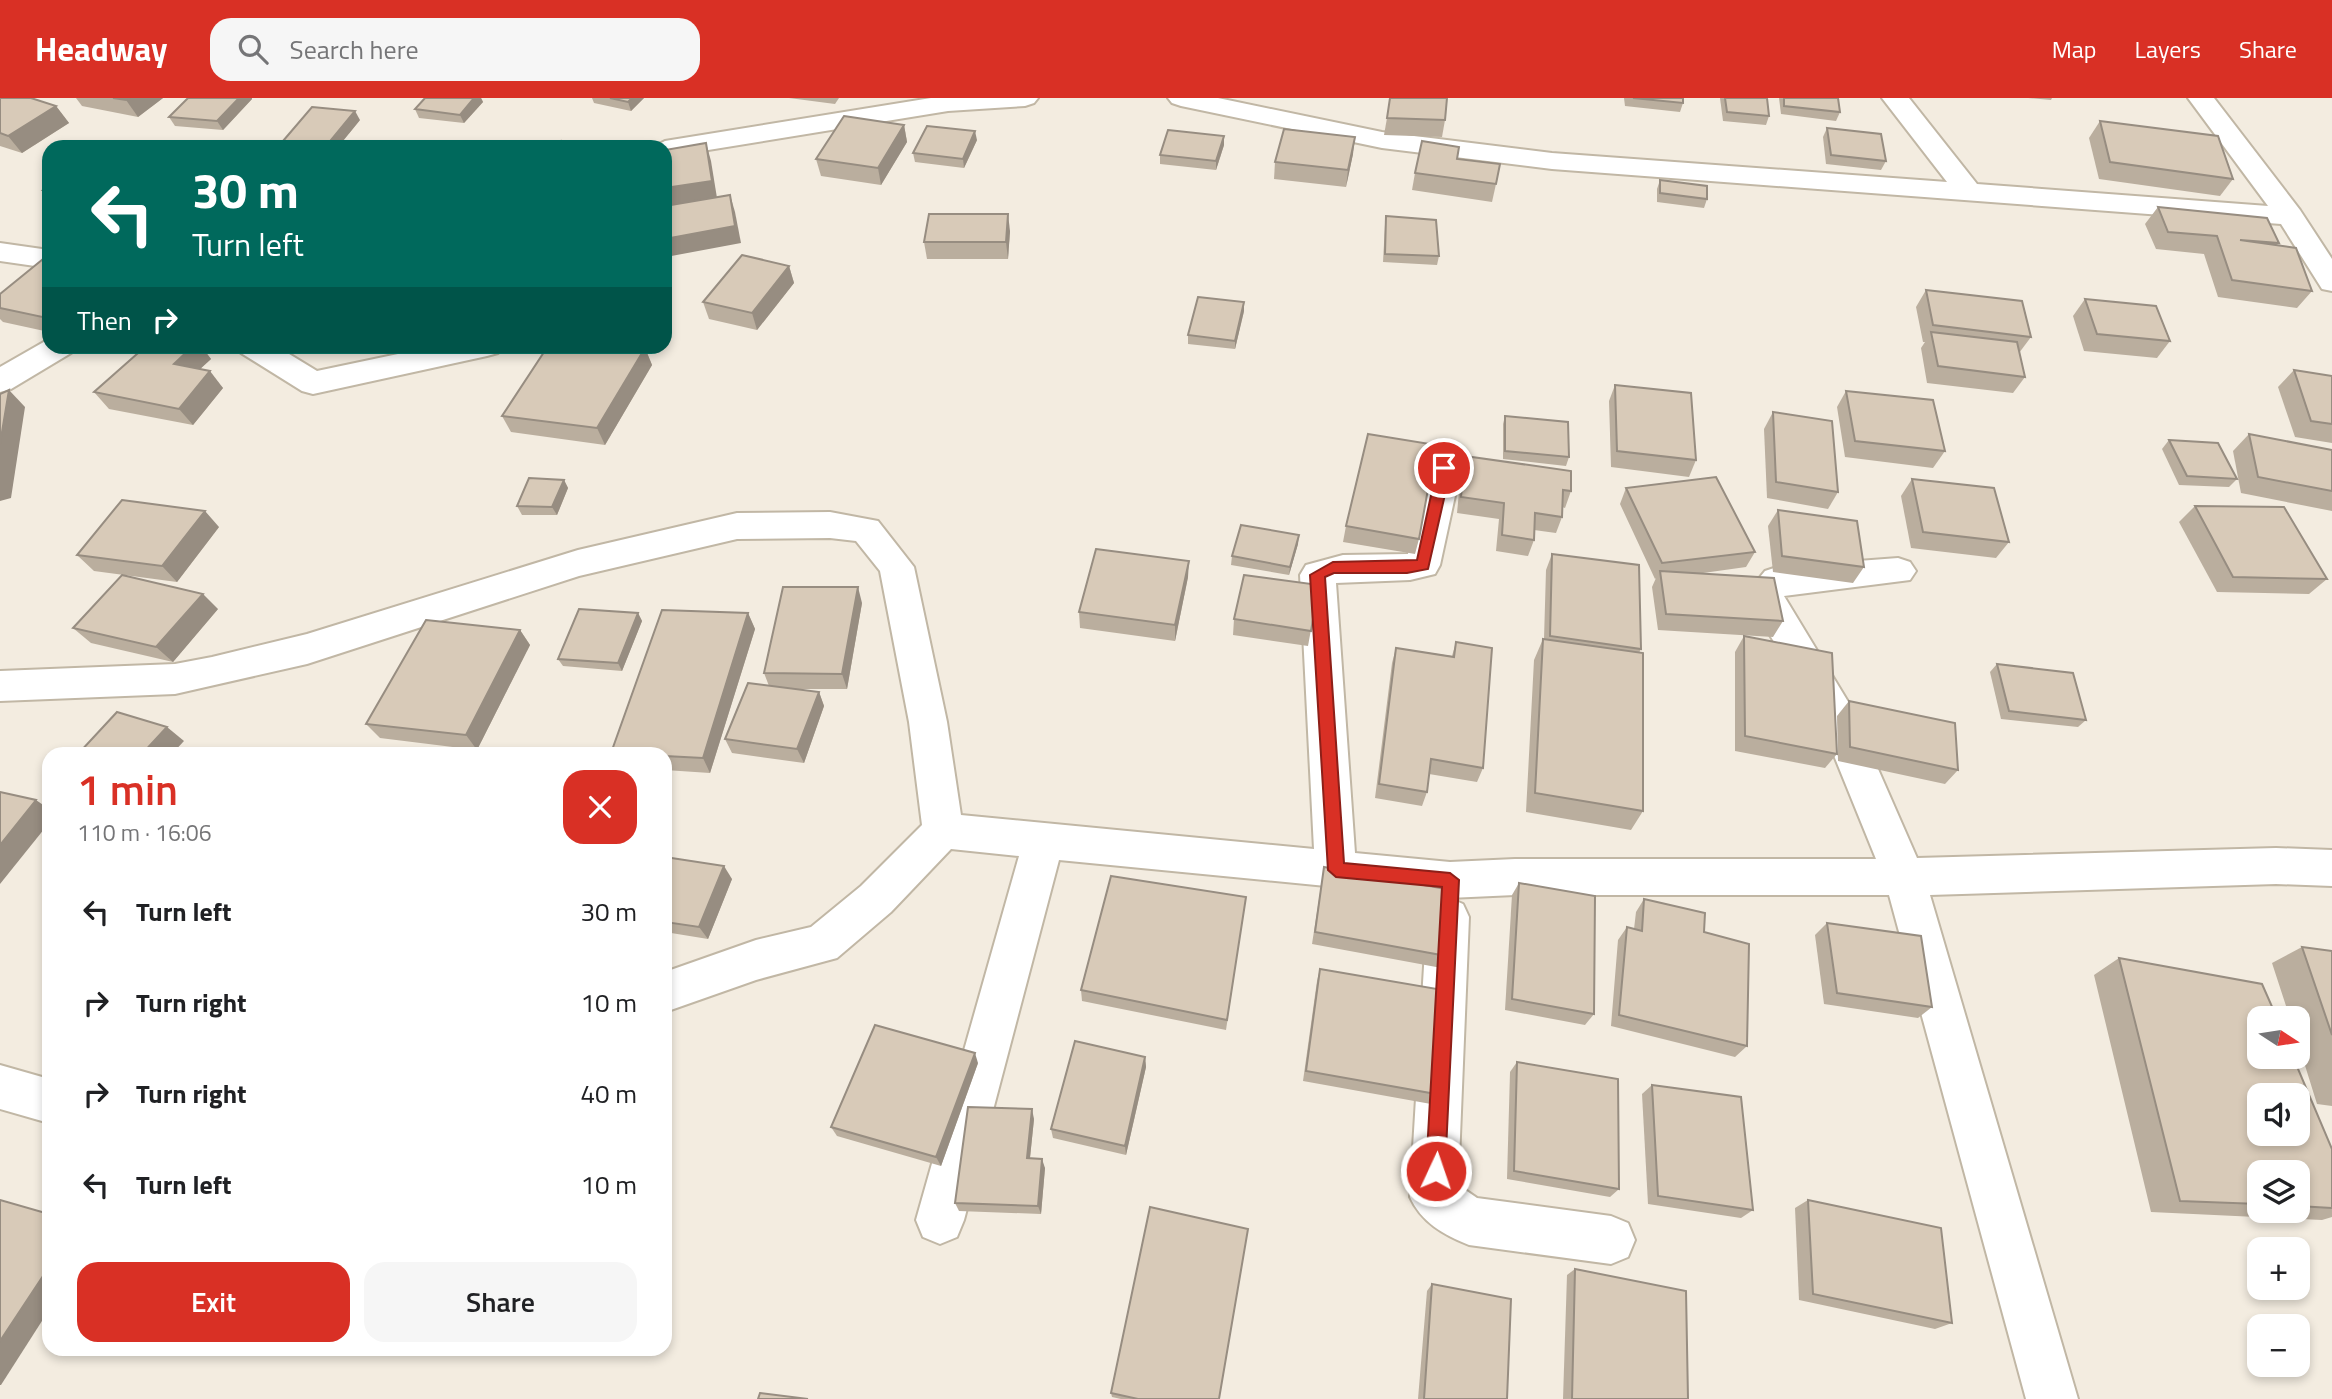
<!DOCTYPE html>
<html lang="en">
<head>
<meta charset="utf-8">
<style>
  :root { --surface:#fff; --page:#f6f6f6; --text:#202124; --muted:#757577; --accent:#d93025 }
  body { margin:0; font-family:"Titillium Web",sans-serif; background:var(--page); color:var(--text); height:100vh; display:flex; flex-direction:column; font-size:26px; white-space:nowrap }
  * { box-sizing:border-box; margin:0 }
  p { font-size:23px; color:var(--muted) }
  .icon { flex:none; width:38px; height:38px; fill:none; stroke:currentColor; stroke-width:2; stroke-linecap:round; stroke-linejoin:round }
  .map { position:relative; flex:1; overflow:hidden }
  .side { position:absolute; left:42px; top:649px; width:630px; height:609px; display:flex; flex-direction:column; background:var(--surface); border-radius:21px; box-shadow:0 4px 10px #0003 }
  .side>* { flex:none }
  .guide { position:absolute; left:42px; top:42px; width:630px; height:214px; border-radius:21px; box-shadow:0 4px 10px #0003; background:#00695c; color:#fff; overflow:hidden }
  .needle { width:46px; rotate:102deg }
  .controls { position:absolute; left:2247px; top:908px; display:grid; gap:14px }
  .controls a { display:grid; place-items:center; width:63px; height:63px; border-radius:14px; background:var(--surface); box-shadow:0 4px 10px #0003; font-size:35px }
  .pin { position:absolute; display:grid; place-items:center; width:60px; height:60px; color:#fff; margin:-30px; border:4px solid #fff; border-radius:50%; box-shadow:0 2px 7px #0007 }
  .me { position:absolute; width:77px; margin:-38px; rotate:3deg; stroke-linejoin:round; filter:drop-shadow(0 0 5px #0008) }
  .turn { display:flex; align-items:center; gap:24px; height:147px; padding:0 35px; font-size:32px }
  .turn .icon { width:91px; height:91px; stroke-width:2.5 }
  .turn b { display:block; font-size:49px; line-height:60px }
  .then { display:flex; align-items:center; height:66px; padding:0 35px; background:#0003; gap:14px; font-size:26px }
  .round { display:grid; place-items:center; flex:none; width:74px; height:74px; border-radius:21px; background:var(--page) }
  .overview { display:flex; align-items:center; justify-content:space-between; height:119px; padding:0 35px }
  h1 { font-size:42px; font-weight:600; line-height:52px; color:var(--accent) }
  .button { display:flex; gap:14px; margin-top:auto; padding:14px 35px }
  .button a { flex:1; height:80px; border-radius:21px; background:var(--accent); color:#fff; font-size:28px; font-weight:600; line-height:80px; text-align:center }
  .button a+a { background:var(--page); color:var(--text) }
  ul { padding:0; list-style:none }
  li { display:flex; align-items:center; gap:21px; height:91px; padding:0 35px }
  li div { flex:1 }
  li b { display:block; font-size:26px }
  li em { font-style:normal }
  header { display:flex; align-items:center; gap:42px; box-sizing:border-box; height:98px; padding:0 35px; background:var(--accent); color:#fff }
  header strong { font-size:33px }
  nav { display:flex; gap:38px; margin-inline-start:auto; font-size:24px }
  .search { width:490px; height:63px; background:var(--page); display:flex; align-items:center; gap:18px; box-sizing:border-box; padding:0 24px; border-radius:21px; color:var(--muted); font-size:26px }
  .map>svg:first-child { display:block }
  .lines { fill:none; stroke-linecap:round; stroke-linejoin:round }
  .street-casing { stroke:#c1b7a5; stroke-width:4 }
  .street { fill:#fff; fill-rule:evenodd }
  .wall { fill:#baae9e; fill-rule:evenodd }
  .shaded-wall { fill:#978d81 }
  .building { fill:#d8cab8; stroke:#978d81; stroke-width:2; fill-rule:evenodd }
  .route { fill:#d93025; stroke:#8d1f18; stroke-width:2 }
</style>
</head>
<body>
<header>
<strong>Headway</strong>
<div class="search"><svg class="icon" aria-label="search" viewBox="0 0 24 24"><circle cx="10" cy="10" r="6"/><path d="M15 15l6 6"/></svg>Search here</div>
<nav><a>Map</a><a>Layers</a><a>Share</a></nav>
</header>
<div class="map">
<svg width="2332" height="1301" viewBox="0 0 2332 1301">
  <rect width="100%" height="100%" fill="#f3ece0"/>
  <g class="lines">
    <defs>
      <g id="street">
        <polygon points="931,0 1038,0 1034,5 1025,8 948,13 665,59 665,49 653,49 665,43"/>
        <polygon points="1168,0 1218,0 1382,34 1552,55 1947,84 1882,0 1909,0 1977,86 2268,108 2188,0 2214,0 2300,112 2332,161 2332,193 2322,191 2281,126 1552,71 1382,50 1181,8 1172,5"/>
        <polygon points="0,145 49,152 49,170 0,163"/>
        <polygon points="49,241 49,248 75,248 71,255 11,291 0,294 0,269"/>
        <polygon points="237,248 276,248 317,273 436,248 502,248 498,255 487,258 313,296 302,293 241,255"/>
        <path d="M1444,358L1456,362L1461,370L1440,467L1435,476L1410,482L1336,485L1355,755L1450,764L1515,761H1876L1820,623L1746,496L1765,473L1777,469L1898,460L1910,464L1916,473L1910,482L1784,498L1850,607L1917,760L2276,750L2332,752V788L2276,786L1930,797L2078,1301H2026L1889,797H1515L1449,800L1463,806L1469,819L1458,1087L1477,1100L1611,1118L1628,1125L1635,1142L1628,1159L1611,1166L1469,1147C1444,1137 1421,1124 1410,1099L1427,819L1433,806L1448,800L1059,762L964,1122L957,1139L940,1146L923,1139L916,1122L1019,758L951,751L891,814L837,860L756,882L665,914V874L756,842L811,829L861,788L922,727L909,624L880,473L856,443L830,440L737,441L579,478L307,566L175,596L0,603V573L175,566L212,559L307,536L578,452L737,415L830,414L878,423L914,469L947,624L961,717L1314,751L1300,477L1306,467L1343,457L1408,456L1427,370L1432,362Z"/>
        <polygon points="0,967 49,981 49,1025 0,1011"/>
      </g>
    </defs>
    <use href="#street" class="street-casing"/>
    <use href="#street" class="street"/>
  </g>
  <g class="wall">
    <polygon points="0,0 56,8 69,25 22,55 0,48"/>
    <polygon points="76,0 163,0 138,19 82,8"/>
    <polygon points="188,0 252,0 252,1 223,32 175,28 169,19"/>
    <polygon points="425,0 481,0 483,4 464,25 419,20 415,11"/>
    <polygon points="592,0 644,0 631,13 594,5"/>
    <polygon points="789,0 839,0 835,6"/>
    <polygon points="1624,0 1683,0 1683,5 1680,14 1625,8"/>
    <polygon points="1720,0 1767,0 1769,18 1766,27 1723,23"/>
    <polygon points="1779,0 1838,0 1840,14 1836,23 1781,16"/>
    <polygon points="2028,0 2052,0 2051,2"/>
    <polygon points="1387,20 1445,22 1442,39 1384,37"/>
    <polygon points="360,22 338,49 286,49 283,43"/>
    <polygon points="2100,23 2233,81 2220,98 2099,81 2089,40"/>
    <polygon points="904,27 907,44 881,87 821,78 816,61"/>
    <polygon points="1827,30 1886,63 1881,72 1826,66 1823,39"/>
    <polygon points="977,42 964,70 915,64 913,55"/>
    <polygon points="1224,47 1216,72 1160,66 1160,57"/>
    <polygon points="1353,56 1346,89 1274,81 1275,64"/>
    <polygon points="1457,61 1496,86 1492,104 1412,92 1415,75"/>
    <polygon points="1660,82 1707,101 1704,110 1657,104 1657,91"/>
    <polygon points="49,87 49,100 43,92"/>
    <polygon points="2158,109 2279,145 2277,147 2312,193 2297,210 2218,199 2204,156 2156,151 2145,126"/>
    <polygon points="1386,118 1439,158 1437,167 1383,164 1385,127"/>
    <polygon points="1010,133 1008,161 927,161 924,144"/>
    <polygon points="49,157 49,234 3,224 0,221 0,196"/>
    <polygon points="789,168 794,185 757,232 709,221 703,204"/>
    <polygon points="1926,192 2031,239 2019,255 2025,279 2013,295 1927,285 1921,250 1925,244 1923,244 1916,209"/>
    <polygon points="2085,201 2170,243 2157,260 2084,253 2073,218"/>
    <polygon points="1244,213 1235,251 1188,246 1188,237"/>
    <polygon points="146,248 201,248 211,261 200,271 223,290 193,327 109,311 94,294"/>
    <polygon points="645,250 652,267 605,347 511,334 502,318"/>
    <polygon points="2294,272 2332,278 2332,345 2295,339 2278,289"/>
    <polygon points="1615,287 1696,362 1689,379 1611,369 1609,303"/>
    <polygon points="1846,293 1945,353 1933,370 1845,359 1837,309"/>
    <polygon points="1773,314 1838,394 1828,411 1767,400 1764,331"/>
    <polygon points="1505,318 1569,359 1566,368 1503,361 1503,326"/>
    <polygon points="2249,336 2332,352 2332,413 2241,395 2233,353"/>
    <polygon points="2169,342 2237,381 2229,389 2179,387 2162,351"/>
    <polygon points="1465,358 1571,393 1565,410 1562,409 1562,419 1556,435 1534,432 1534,442 1528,458 1496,453 1499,421 1457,415 1461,374"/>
    <polygon points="1912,381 2009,444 1996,460 1911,450 1901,398"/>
    <polygon points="564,382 568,390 557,417 522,417 517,408"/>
    <polygon points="1626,390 1755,454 1746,469 1696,476 1783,523 1773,539 1658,532 1652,489 1656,480 1655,481 1620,406"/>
    <polygon points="2195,408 2327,481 2309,496 2217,494 2179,424"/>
    <polygon points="1778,412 1864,469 1853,485 1773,474 1768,428"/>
    <polygon points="1346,428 1419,441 1415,456 1343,444"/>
    <polygon points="219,429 177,484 94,473 77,457"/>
    <polygon points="1298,446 1289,477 1231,467 1232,458"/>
    <polygon points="1552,456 1641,551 1639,555 1643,713 1631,732 1526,714 1534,562 1543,541 1544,541 1546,472"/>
    <polygon points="1188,479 1175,543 1080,530 1079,514"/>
    <polygon points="1319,487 1308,548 1233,537 1234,521"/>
    <polygon points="862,505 847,591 792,591 819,594 824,608 804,665 732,655 725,641 769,588 764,575"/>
    <polygon points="218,511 173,564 91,545 73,530"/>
    <polygon points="638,515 642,523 622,573 563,568 558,561"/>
    <polygon points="748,515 755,531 710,675 665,672 665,656 611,656 611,655"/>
    <polygon points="520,532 530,547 477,652 380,640 366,626"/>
    <polygon points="1744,538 1837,656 1825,670 1735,653 1735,554"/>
    <polygon points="1456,544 1483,670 1477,684 1429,676 1427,694 1422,708 1375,700 1392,565 1396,550 1452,558"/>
    <polygon points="1997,566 2086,622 2078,629 2001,621 1990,574"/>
    <polygon points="1849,603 1958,672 1945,686 1838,663 1837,618"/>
    <polygon points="665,759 732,781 708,841 665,834"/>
    <polygon points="1324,769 1452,859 1447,871 1312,846"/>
    <polygon points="1519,785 1594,916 1585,927 1505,912 1512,797"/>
    <polygon points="1644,801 1704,834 1747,948 1735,959 1611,928 1618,842 1627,829 1634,831 1636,814"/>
    <polygon points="1244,811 1226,932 1082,903 1081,892"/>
    <polygon points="1827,825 1932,909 1918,920 1824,906 1815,837"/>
    <polygon points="2302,849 2332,853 2332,1008 2317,1006 2298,945 2298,920 2290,920 2272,865"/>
    <path d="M2119,860L2332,1051V1119L2322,1122L2151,1114L2094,877ZM2259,1074H2298V1113H2259Z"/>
    <polygon points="1320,871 1436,996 1431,1006 1303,983 1317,883"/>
    <polygon points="1145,959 1146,969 1126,1057 1053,1040 1051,1031"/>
    <polygon points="1517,964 1619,1091 1610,1099 1507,1081 1510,974"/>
    <polygon points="978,965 941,1068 837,1038 831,1029"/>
    <polygon points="1652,987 1753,1112 1741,1120 1648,1106 1642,996"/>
    <polygon points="1034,1021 1030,1060 1045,1070 1041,1116 959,1113 955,1105"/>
    <polygon points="1808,1102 1952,1225 1935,1231 1799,1202 1795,1110"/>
    <polygon points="1575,1171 1688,1301 1563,1301 1567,1177"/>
    <polygon points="1432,1186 1507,1301 1418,1301 1427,1193"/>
    <polygon points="1111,1295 1219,1301 1121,1301 1112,1299"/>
  </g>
  <g class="shaded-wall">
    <polygon points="129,0 163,0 138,19 126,2"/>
    <polygon points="239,0 252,0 252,1 223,32 217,23"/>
    <polygon points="474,0 481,0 483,4 464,25 460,17"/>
    <polygon points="632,0 644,0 631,13 628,4"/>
    <polygon points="56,8 69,25 22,55 8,38"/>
    <polygon points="355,13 360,22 338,49 328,49 327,47"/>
    <polygon points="904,27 907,44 881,87 878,70"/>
    <polygon points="975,33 977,42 964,70 963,61"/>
    <polygon points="1224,38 1224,47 1216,72 1216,63"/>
    <polygon points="1355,39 1353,56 1346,89 1348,72"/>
    <polygon points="706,45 711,63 717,100 665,109 665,90"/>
    <polygon points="730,97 735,114 741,145 666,159 665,141"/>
    <polygon points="1008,116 1010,133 1008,161 1006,144"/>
    <polygon points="789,168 794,185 757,232 752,215"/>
    <polygon points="1244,204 1244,213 1235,251 1235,243"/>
    <polygon points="193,248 201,248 211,261 187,283 174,266"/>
    <polygon points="645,250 652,267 605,347 597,330"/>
    <polygon points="210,273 223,290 193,327 179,311"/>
    <polygon points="9,292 25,309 11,400 0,403 0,346"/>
    <polygon points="564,382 568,390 557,417 552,409"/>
    <polygon points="205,413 219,429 177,484 162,468"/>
    <polygon points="1299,437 1298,446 1289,477 1290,469"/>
    <polygon points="1189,463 1188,479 1175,543 1175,527"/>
    <polygon points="858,489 862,505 847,591 842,576"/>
    <polygon points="203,496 218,511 173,564 156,549"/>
    <polygon points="638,515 642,523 622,573 618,565"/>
    <polygon points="748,515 755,531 710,675 703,660"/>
    <polygon points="520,532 530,547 477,652 466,637"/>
    <polygon points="819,594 824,608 804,665 797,651"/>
    <polygon points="167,629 184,643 172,656 142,656"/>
    <polygon points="36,702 49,711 49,725 0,786 0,747"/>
    <polygon points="724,768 732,781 708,841 699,829"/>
    <polygon points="975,955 978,965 941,1068 936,1059"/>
    <polygon points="1145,959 1146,969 1126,1057 1125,1048"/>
    <polygon points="1032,1011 1034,1021 1029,1069 1027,1060"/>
    <polygon points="1042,1061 1045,1070 1041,1116 1038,1108"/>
    <polygon points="49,1169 49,1212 1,1287 0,1287 0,1243"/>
  </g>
  <g class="building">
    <polygon points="0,0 31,0 56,8 8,38 0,35"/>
    <polygon points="113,0 129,0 126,2"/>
    <polygon points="188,0 239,0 217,23 169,19"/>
    <polygon points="425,0 474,0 460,17 415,11"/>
    <polygon points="610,0 632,0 628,4"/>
    <polygon points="1390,0 1447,0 1445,22 1387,20"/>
    <polygon points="1633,0 1683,0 1683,5"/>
    <polygon points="1725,0 1767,0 1769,18 1727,14"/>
    <polygon points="1784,0 1838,0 1840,14 1784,8"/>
    <polygon points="312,9 355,13 327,47 283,43"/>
    <polygon points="844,18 904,27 878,70 816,61"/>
    <polygon points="2100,23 2218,38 2233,81 2110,64"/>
    <polygon points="927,28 975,33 963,61 913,55"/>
    <polygon points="1827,30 1881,36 1886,63 1831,57"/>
    <polygon points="1284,31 1355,39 1348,72 1275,64"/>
    <polygon points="1168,32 1224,38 1216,63 1160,57"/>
    <polygon points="561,43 562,49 525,49"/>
    <polygon points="1422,43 1459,49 1457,61 1500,66 1496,86 1415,75"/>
    <polygon points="706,45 712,83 665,90 665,52"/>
    <polygon points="1660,82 1707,88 1707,101 1660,95"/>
    <polygon points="49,87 49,93 43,92"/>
    <polygon points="730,97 735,128 665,141 665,108"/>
    <polygon points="2158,109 2267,120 2279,145 2240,142 2296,150 2312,193 2232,182 2217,138 2168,134"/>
    <polygon points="929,116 1008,116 1006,144 924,144"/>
    <polygon points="1386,118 1436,122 1439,158 1385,156"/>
    <polygon points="48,157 49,157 49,218 47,220 0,210 0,196"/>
    <polygon points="742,157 789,168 752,215 703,204"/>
    <polygon points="1926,192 2022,203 2031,239 1933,227"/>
    <polygon points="1198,199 1244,204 1235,243 1188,237"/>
    <polygon points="2085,201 2156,208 2170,243 2097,236"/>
    <polygon points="1931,234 2017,244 2025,279 1938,268"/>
    <polygon points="146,248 193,248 174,266 210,273 179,311 94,294"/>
    <polygon points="548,248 634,248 645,250 597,330 502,318"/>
    <polygon points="2294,272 2332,278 2332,326 2311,323"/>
    <polygon points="1615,287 1691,295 1696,362 1617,353"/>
    <polygon points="9,292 0,346 0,296"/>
    <polygon points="1846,293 1933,302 1945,353 1855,343"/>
    <polygon points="1773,314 1832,323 1838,394 1776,384"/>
    <polygon points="1505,318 1568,324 1569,359 1505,353"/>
    <polygon points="1368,336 1436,347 1419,441 1346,428"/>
    <polygon points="2249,336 2332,352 2332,393 2258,379"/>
    <polygon points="2169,342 2218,345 2237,381 2187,378"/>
    <polygon points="1465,358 1571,373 1571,393 1563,392 1562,419 1535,415 1534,442 1502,437 1504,405 1461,399"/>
    <polygon points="1716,379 1755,454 1662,465 1626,390"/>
    <polygon points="529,380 564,382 552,409 517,408"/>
    <polygon points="1912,381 1994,390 2009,444 1923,434"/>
    <polygon points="122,402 205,413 162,468 77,457"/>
    <polygon points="2195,408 2284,409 2327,481 2233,479"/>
    <polygon points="1778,412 1857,423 1864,469 1782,458"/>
    <polygon points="1241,427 1299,437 1290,469 1232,458"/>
    <polygon points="1096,451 1189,463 1175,527 1079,514"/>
    <polygon points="1552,456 1639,467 1641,551 1550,538"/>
    <polygon points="1660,473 1774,480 1783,523 1666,516"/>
    <polygon points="122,477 203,496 156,549 73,530"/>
    <polygon points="1244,477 1319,487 1311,533 1234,521"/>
    <polygon points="783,489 858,489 842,576 764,575"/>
    <polygon points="579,511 638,515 618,565 558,561"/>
    <polygon points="662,512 748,515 703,660 665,658 665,656 611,655"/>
    <polygon points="426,522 520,532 466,637 366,626"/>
    <polygon points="1744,538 1832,555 1837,656 1745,638"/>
    <polygon points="1543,541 1643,555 1643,713 1535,695"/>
    <polygon points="1456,544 1492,550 1483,670 1431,661 1427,694 1379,686 1396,550 1454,559"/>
    <polygon points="1997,566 2073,575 2086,622 2009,613"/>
    <polygon points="748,585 819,594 797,651 725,641"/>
    <polygon points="1849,603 1955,625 1958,672 1850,649"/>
    <polygon points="117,614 167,629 142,656 78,656"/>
    <polygon points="0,694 36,702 0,747"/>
    <polygon points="665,759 724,768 699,829 665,824"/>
    <polygon points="1324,769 1457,793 1452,859 1315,834"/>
    <polygon points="1111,778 1246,799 1227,922 1081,892"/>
    <polygon points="1519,785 1595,798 1594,916 1512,901"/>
    <polygon points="1644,801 1705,815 1704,834 1749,846 1747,948 1619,917 1627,829 1642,833"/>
    <polygon points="1827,825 1921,838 1932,909 1837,895"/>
    <polygon points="2302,849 2332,853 2332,937"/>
    <path d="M2119,860L2262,886L2277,920H2259V959H2293L2332,1051V1110L2298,1108V1074H2259V1106L2180,1103ZM2259,998H2298V1036H2259Z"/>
    <polygon points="1320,871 1443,892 1436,996 1306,973"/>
    <polygon points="875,927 975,955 936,1059 831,1029"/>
    <polygon points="1075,943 1145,959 1125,1048 1051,1031"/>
    <polygon points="1517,964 1618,981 1619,1091 1514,1073"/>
    <polygon points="1652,987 1741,999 1753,1112 1658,1098"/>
    <polygon points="968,1009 1032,1011 1027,1060 1042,1061 1038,1108 955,1105"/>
    <polygon points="0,1102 49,1116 49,1169 0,1243"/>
    <polygon points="1808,1102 1941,1130 1952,1225 1813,1196"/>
    <polygon points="1150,1109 1248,1131 1219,1301 1138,1301 1111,1295"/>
    <polygon points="1575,1171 1686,1193 1688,1301 1572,1301"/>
    <polygon points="1432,1186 1511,1201 1507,1301 1424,1301"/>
    <polygon points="760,1295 808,1301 758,1301"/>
  </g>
  <polygon class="route" points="1444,365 1451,370 1428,471 1407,475 1334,475 1325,479 1344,765 1450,775 1459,782 1445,1073 1443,1080 1436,1083 1429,1080 1426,1073 1442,789 1336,779 1328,772 1310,477 1333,464 1417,462 1437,370"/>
</svg>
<div class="controls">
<a><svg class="needle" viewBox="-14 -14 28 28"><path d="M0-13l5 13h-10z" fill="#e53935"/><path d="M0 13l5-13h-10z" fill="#757577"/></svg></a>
<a><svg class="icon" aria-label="sound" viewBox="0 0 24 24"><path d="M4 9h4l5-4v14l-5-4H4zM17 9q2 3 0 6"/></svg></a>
<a><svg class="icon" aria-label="layers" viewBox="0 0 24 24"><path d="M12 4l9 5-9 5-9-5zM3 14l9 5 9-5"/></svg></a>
<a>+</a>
<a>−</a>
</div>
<div class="pin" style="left:1444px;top:370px;background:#d93025"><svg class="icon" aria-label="arrive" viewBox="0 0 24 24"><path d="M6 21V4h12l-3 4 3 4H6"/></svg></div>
<svg class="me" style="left:1436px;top:1073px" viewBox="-20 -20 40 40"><circle r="17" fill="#d93025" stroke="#fff" stroke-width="3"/><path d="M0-11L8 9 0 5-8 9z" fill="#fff"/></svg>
<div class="guide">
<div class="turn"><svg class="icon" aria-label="left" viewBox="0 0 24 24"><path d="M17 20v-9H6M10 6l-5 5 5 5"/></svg><div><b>30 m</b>Turn left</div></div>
<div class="then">Then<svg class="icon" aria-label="right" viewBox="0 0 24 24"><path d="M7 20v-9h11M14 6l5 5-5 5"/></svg></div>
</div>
<section class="side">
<div class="overview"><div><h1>1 min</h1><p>110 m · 16:06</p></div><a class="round" style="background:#d93025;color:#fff"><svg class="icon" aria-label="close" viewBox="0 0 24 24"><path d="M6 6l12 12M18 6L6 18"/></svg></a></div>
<ul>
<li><svg class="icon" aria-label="left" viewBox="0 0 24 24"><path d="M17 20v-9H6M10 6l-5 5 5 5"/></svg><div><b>Turn left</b></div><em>30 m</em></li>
<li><svg class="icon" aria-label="right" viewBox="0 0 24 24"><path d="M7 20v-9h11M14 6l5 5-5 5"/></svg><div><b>Turn right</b></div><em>10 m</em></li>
<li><svg class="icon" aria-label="right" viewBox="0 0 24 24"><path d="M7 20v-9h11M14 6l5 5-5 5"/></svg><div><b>Turn right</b></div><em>40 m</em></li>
<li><svg class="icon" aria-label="left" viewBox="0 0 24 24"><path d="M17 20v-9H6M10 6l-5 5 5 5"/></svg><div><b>Turn left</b></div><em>10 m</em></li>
</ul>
<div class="button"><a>Exit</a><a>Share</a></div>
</section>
</div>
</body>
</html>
